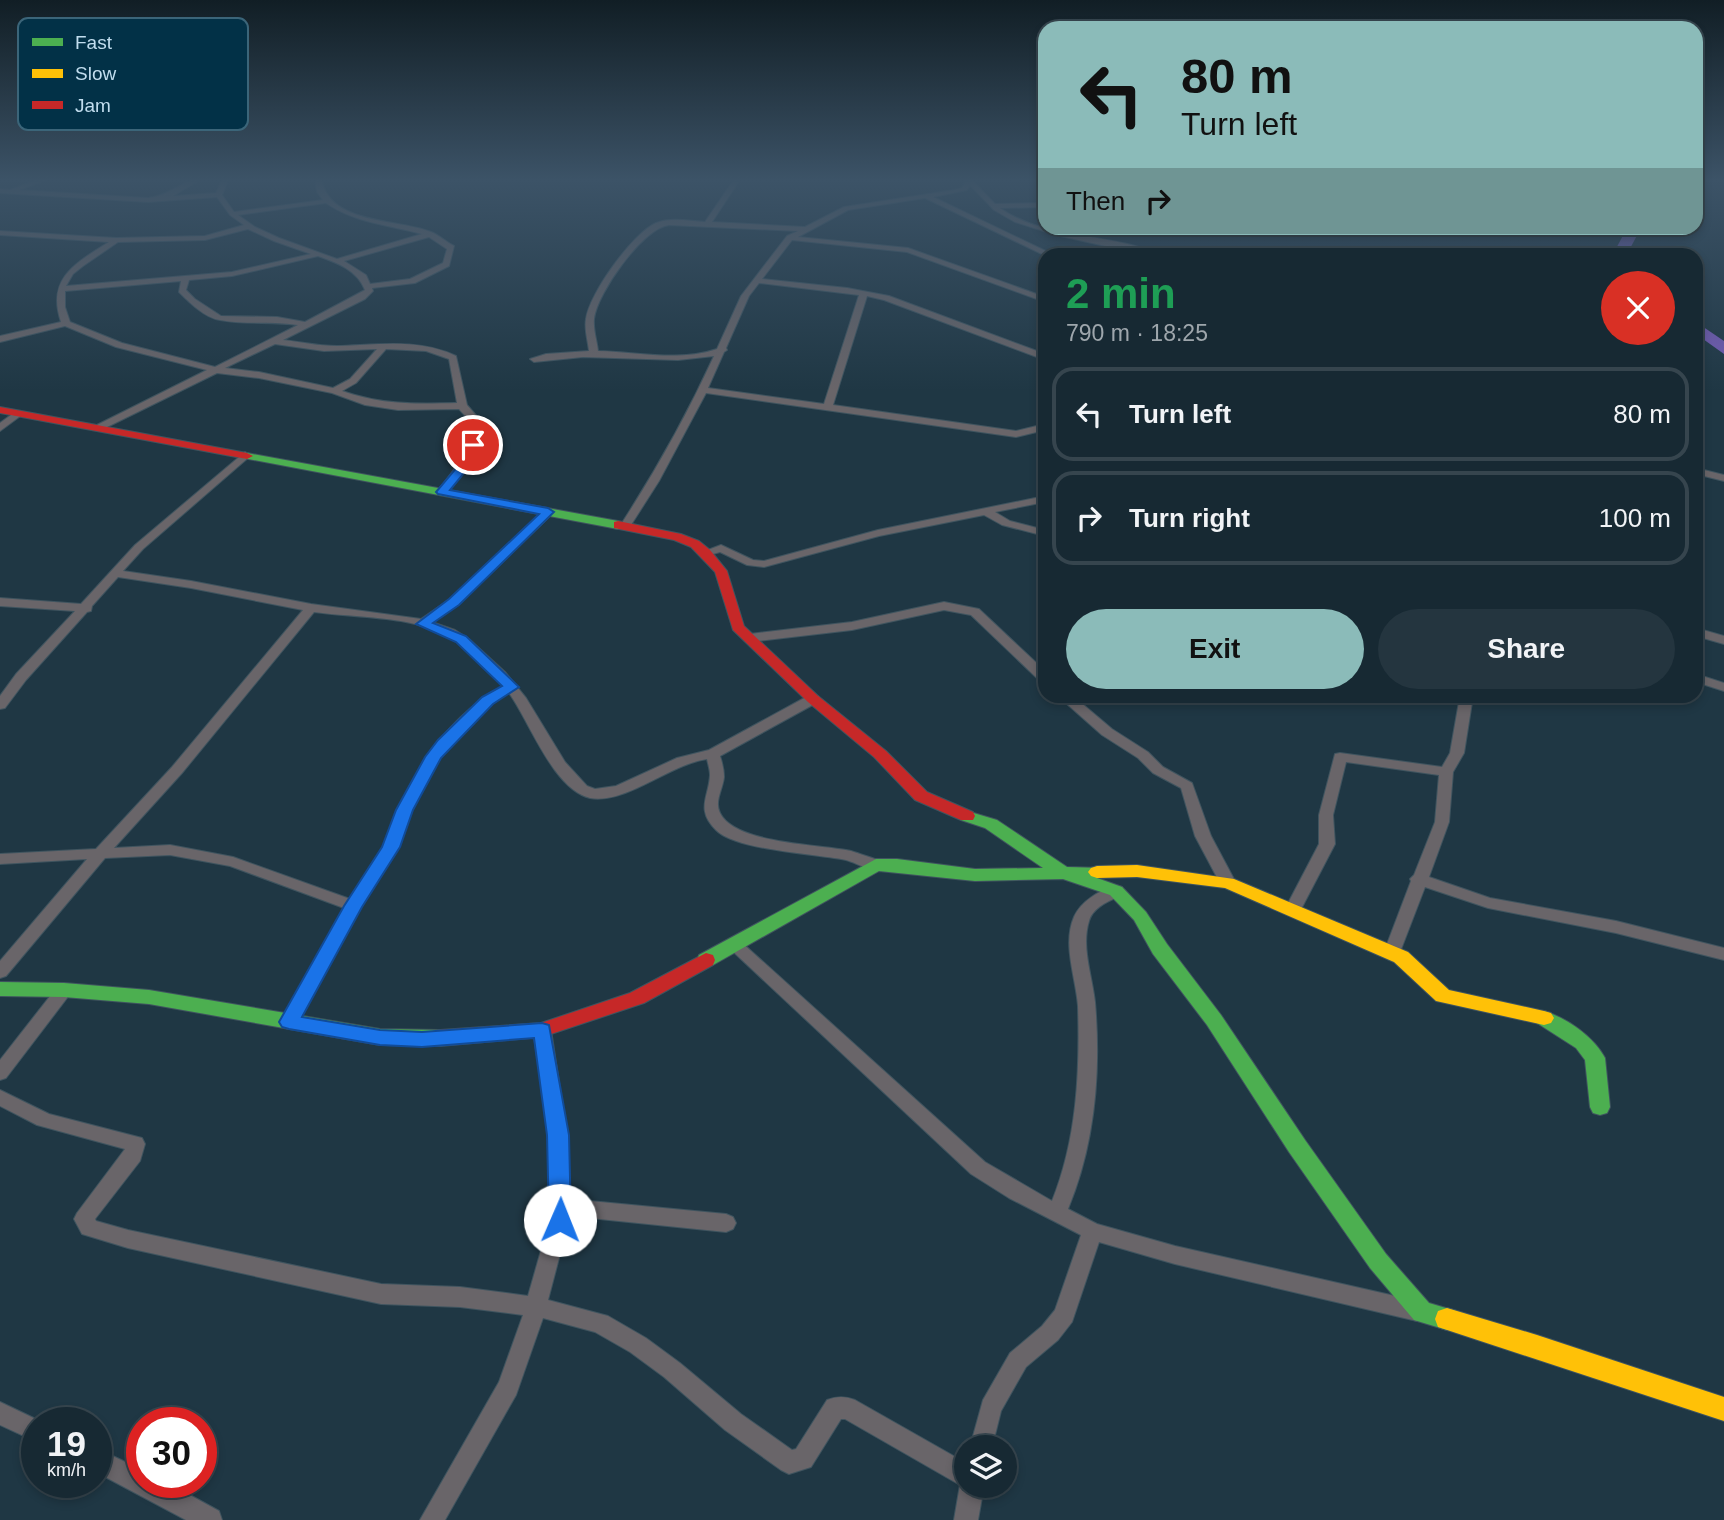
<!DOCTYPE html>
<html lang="en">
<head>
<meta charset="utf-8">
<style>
  :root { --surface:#172933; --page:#24353f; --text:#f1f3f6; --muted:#9ea6ac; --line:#36454e; --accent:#8bbbb9 }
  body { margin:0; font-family:Arial,sans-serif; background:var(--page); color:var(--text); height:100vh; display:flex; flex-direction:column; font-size:26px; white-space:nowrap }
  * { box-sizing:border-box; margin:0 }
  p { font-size:23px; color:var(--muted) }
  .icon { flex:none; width:38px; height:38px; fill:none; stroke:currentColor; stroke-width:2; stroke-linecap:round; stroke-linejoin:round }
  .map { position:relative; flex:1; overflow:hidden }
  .side { position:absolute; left:1038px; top:248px; width:665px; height:455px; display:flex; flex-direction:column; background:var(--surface); border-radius:21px; box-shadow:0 4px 10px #0003,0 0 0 2px var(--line) }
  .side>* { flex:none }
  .top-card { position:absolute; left:1038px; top:21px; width:665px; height:214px; border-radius:21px; box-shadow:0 4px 10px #0003,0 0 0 2px var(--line); background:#8bbbb9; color:#111; overflow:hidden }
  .buttons { position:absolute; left:954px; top:1435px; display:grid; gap:14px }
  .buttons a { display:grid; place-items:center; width:63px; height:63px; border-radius:50%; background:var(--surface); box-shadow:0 4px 10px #0003,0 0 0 2px var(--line); font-size:35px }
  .speed { position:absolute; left:21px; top:1407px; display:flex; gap:14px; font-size:35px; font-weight:700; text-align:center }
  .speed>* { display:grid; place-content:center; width:91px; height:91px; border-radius:50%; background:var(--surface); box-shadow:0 4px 10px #0003,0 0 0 2px var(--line); line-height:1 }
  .speed small { font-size:18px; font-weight:400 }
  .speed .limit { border:10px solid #d22; background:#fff; color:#111 }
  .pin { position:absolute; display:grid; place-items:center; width:60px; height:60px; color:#fff; margin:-30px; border:4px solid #fff; border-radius:50%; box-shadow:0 2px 7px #0007 }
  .me { position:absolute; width:77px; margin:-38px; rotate:1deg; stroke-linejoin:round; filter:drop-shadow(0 0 5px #0008) }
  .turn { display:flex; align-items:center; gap:24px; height:147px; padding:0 28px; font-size:32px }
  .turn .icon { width:91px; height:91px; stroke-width:2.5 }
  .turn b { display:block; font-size:49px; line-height:60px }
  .then { display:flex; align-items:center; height:66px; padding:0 28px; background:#0003; gap:14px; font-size:26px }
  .round { display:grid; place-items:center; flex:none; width:74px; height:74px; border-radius:37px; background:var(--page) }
  .overview { display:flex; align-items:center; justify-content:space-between; height:119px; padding:0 28px }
  h1 { font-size:42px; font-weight:700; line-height:52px; color:#1e9e55 }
  .button { display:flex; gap:14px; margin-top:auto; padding:14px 28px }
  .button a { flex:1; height:80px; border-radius:42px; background:var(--accent); color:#111; font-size:28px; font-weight:700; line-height:80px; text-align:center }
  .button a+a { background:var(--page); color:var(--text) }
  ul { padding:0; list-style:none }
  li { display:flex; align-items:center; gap:21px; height:94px; margin:0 14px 10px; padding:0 14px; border:4px solid var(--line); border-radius:21px }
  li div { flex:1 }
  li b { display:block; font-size:26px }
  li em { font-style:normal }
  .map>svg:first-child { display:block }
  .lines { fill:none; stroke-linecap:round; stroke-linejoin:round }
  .river { fill:#755cb7; fill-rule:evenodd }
  .street-casing { stroke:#3f545f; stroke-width:2 }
  .fast-casing { stroke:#3f545f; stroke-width:2 }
  .slow-casing { stroke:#3f545f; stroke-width:2 }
  .jam-casing { stroke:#3f545f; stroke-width:2 }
  .street { fill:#696569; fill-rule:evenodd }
  .fast { fill:#4caf50; fill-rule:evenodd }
  .slow { fill:#ffc107; fill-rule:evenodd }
  .jam { fill:#c62828; fill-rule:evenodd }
  .route { fill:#1a73e8; stroke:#114b97; stroke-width:2 }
  .key { fill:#023147; stroke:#3b6579; stroke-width:2 }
  .key-label { font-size:19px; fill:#c1ddee }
</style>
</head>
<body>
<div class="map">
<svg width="1724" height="1520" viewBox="0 0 1724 1520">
  <rect width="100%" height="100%" fill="#1f3744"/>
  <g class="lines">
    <g class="river">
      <polygon points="1627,228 1641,228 1626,256 1612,256"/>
      <polygon points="1696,322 1724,341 1724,354 1696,334"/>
    </g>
    <defs>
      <g id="street">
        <path d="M42,178H51L19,190L148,198C170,196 185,178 203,178L173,196L216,193L223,178H229L222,195L234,212L323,200L317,192L315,178H321C329,225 395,218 431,232C439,235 446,242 454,246L449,266L415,283L372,288L373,291L365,299L283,340C301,342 319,346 337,346C377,345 419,338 456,356L467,405L480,420C480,451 465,471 446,494H438V490C456,469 470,449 470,421L459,409L398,410L365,405L332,393L259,378L217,373L103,429H97V425L207,370L116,347L65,326L0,342V336L61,322C46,278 76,263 109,242L0,235V231L116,238L205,236L244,225L230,215L217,197L148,202L0,193V189L10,190ZM326,203C355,223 390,225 422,234L337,259L279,238L255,227L238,215ZM248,229L274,241L311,254L232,272L66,286L73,274L83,266L118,242L205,240ZM429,237L447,249L443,263L410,279L370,284L366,275L344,261ZM318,256C338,263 357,270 365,290L305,322L277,317L221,316L195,299L186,290L189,280L232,276ZM181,281L179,292C189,302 205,318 220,320C246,325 272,321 298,325L215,367L122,343L70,322L65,307V291ZM275,344L324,351L377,349L350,379L333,388L259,372L225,368ZM386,349L426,351L449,359L457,403C415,404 382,405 342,391L356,383Z"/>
        <path d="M735,178H741L712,222L805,227L844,207L954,190L962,188L966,181L964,178H970L995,204L1045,203V207L1000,208C1048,242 1111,231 1162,256H1150L1056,235L1015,222L994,210L970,185L967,190L933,197L1056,256H1046L925,198L848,210L798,237L908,248L1045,297V302L907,252L792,240L762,279L847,288L889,296L1045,354V360L884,300L867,296L833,405L1016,431L1045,424V430L1016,437L706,393L659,481L629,528H621L620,526C655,472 687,415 714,356L678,360L583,357L534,362L530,359L546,354L589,351C588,341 584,329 586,319C589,294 633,233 656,223C671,217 690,221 705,222ZM669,225L798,231L787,236L741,296L717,349C679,362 637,352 598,351C597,341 593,330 594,319C597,293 643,228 669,225ZM759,283L859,295L824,404L708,388L724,352L727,350L726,348L749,296Z"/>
        <polygon points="997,178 1019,178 1016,180"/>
        <polygon points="1083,228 1110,228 1111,229 1108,231"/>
        <polygon points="15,412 23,414 0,431 0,423"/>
        <path d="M245,452L250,455L249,457L143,549L123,571L191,581L311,604L421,619L450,599L544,510H552V514L458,605L432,622L455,630L469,639L505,672L526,698L565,762L587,786L595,789L616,786L677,758L709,750L808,696H818L820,699L818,702L720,756C722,762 724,770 724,777C723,789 714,801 720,813C735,844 819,844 851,851C861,854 871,858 881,861L884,865L881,869C870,872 857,863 846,860C816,854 735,850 716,830C695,809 709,797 710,775C710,770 708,764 707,759C682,763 660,778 637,788C624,794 606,801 590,798C553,789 530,722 509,693L492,703L448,746L440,757L412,810L399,847L360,907L295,1027L289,1029L283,1027L280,1022L344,908L230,866L170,855L105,858L6,976L0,978V961L87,859L0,864V854L96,849L172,767L303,610L191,588L118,577L92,606L91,611L87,612L26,680L5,708L0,709V696L16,674L75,611L0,606V598L81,604L135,545ZM314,612C357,618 408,615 447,636C469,647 487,668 504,686C454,712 421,759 398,810C393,821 390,833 384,845C376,864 361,881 350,899L233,857L170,845L114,848L182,773Z"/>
        <polygon points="1696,468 1724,475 1724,481 1696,474"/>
        <polygon points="1045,496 1045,502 995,512 1010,521 1045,530 1045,536 1002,525 984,515 879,536 764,567 747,565 720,552 706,556 700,553 721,545 753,560 764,561 878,530"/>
        <polygon points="944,602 979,609 1045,671 1045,682 1040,681 971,615 944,610 852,630 750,642 744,638 750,634 852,622"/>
        <polygon points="1696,628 1724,636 1724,644 1696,636"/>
        <polygon points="1696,674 1724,683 1724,691 1696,682"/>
        <polygon points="1058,696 1073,696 1112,729 1148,752 1163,767 1192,783 1211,836 1236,883 1234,887 1222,887 1220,883 1195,836 1181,788 1153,773 1138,758 1102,735"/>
        <polygon points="1460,696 1473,696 1464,753 1453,772 1449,822 1429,877 1490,898 1616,921 1724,948 1724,960 1616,933 1488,908 1425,887 1400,952 1398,956 1386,956 1384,952 1411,881 1410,879 1414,875 1435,822 1439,775 1346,762 1333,815 1335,844 1299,913 1287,913 1285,909 1319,844 1319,815 1335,754 1340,753 1442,767 1450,753"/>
        <path d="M1116,886L1122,887L1124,891L1122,895C1109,901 1093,907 1089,921C1081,947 1092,975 1095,1002C1101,1072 1095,1144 1068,1209L1097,1224L1175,1246L1417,1301L1425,1304L1428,1311L1425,1318L1417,1321L1175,1264L1099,1242L1072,1322L1058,1340L1026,1367L1001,1411L992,1447H970L983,1400L1010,1353L1042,1326L1055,1310L1081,1235L1009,1198L971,1174L726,945L728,941H740L985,1162L1052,1201C1077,1139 1080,1072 1078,1006C1076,978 1062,944 1074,917C1081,901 1100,890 1116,886Z"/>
        <polygon points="64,984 70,986 73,990 70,994 6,1078 0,1080 0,1060 58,986"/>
        <path d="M542,1023L548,1025L551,1030L567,1135L569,1199L726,1214L733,1217L736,1223L733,1229L726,1232L570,1216L548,1300L608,1316L646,1338L680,1363L741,1414L792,1450L796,1449L827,1400C837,1396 845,1396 855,1400L966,1463V1486H984L978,1520H954L960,1485L845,1419H841L811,1467L789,1474L781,1470L725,1430L664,1377L630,1352L595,1332L543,1318L516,1395L445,1520H420L499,1382L523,1315L460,1307L381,1304L128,1248L82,1234L74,1219L77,1213L125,1149L37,1125L0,1106V1090L49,1114L142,1138L145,1144L140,1161L95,1219L96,1221L128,1230L381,1284L460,1287L528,1296L550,1219L549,1135L533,1030L536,1025Z"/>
        <polygon points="0,1402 44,1423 37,1423 37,1442 0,1425"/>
        <polygon points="96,1448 142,1470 142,1482 166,1482 219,1511 222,1520 186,1520 96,1472"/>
      </g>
      <g id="fast">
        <polygon points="247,453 618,521 624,525 618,529 243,458 241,456"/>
        <polygon points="967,811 997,820 1067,867 1103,868 1106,872 1103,876 1097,878 1122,887 1146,912 1167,944 1221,1015 1305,1140 1386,1254 1429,1303 1456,1311 1459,1319 1456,1327 1447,1330 1414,1320 1370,1268 1289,1152 1207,1025 1153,954 1134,920 1110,895 1063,879 975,881 879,871 713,965 699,965 697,960 699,955 876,859 897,859 975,869 1043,868 985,828 961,820 959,816 961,812"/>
        <polygon points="0,982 64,983 149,990 380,1029 440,1030 447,1033 450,1038 447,1043 440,1046 380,1045 149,1004 64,997 0,996"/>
        <path d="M1544,1011C1567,1018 1594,1037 1605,1058L1610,1107L1607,1113L1600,1115L1593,1113L1590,1107L1585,1060L1576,1048L1537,1023L1534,1018L1537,1013Z"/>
      </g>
      <g id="slow">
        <polygon points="1137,865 1234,879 1408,952 1449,990 1544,1011 1551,1013 1554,1018 1551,1023 1544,1025 1436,1001 1394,962 1225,888 1137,877 1097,878 1091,876 1088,872 1091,868 1097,866"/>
        <polygon points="1447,1308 1537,1335 1724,1397 1724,1421 1438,1327 1435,1319 1438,1311"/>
      </g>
      <g id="jam">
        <polygon points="0,407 247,453 253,456 247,459 0,413"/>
        <polygon points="618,521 681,534 699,541 710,550 727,571 744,626 818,696 886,751 927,792 973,812 975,816 973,820 961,820 915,800 874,757 808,702 733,630 715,572 691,547 674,540 614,528 614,522"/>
        <polygon points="706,953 713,955 715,960 713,965 644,1003 542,1037 440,1046 433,1043 430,1038 433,1033 440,1030 541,1023 630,993"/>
      </g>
    </defs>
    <use href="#street" class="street-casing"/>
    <use href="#fast" class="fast-casing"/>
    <use href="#slow" class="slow-casing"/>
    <use href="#jam" class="jam-casing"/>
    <use href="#street" class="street"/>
    <use href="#fast" class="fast"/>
    <use href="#slow" class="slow"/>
    <use href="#jam" class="jam"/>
  </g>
  <linearGradient id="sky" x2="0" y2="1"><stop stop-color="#111e25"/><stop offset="0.46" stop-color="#3c5367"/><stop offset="1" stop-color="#3c5367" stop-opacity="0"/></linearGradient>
  <rect width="1724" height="391" fill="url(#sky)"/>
  <polygon class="route" points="473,441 479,445 469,467 450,490 548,508 554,512 459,605 433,623 466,636 519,687 493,704 441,758 413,810 400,847 362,907 302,1017 380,1030 422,1032 542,1023 549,1025 569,1135 571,1220 568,1227 560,1229 552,1227 549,1220 547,1135 534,1038 422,1047 380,1045 289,1029 282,1027 279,1022 344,906 382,847 396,810 425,757 438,740 482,697 502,686 456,642 416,624 449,599 539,514 438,494 436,492 458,466 469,442"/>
  <rect x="18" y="18" width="230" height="112" rx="10" class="key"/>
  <rect x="32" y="38" width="31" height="8" fill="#4caf50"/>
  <rect x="32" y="69" width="31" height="9" fill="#ffc107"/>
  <rect x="32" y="101" width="31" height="8" fill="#c62828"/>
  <g class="key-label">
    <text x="75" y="49">Fast</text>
    <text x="75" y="80">Slow</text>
    <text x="75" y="112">Jam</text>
  </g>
</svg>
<div class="buttons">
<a><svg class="icon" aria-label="layers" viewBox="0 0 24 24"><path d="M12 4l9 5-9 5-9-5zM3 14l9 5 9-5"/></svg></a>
</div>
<div class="speed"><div>19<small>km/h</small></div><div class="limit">30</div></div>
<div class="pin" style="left:473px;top:445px;background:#d93025"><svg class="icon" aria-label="arrive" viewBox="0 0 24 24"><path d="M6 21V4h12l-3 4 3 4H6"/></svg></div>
<svg class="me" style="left:560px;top:1220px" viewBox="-20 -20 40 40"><circle r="19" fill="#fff"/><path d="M0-13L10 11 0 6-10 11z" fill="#1a73e8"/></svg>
<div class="top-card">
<div class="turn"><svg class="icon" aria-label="left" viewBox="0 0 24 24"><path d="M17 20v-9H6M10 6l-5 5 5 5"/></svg><div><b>80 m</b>Turn left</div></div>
<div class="then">Then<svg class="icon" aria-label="right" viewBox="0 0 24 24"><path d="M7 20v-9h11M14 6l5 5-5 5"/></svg></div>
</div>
<section class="side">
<div class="overview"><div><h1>2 min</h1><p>790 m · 18:25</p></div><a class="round" style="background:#d93025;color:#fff"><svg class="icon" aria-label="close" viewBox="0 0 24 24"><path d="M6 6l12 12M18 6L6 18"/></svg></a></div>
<ul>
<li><svg class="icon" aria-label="left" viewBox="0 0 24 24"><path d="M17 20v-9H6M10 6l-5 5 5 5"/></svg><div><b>Turn left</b></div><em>80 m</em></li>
<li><svg class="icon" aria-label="right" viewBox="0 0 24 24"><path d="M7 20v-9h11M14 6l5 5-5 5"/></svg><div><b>Turn right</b></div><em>100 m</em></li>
</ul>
<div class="button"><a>Exit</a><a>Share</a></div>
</section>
</div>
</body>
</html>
